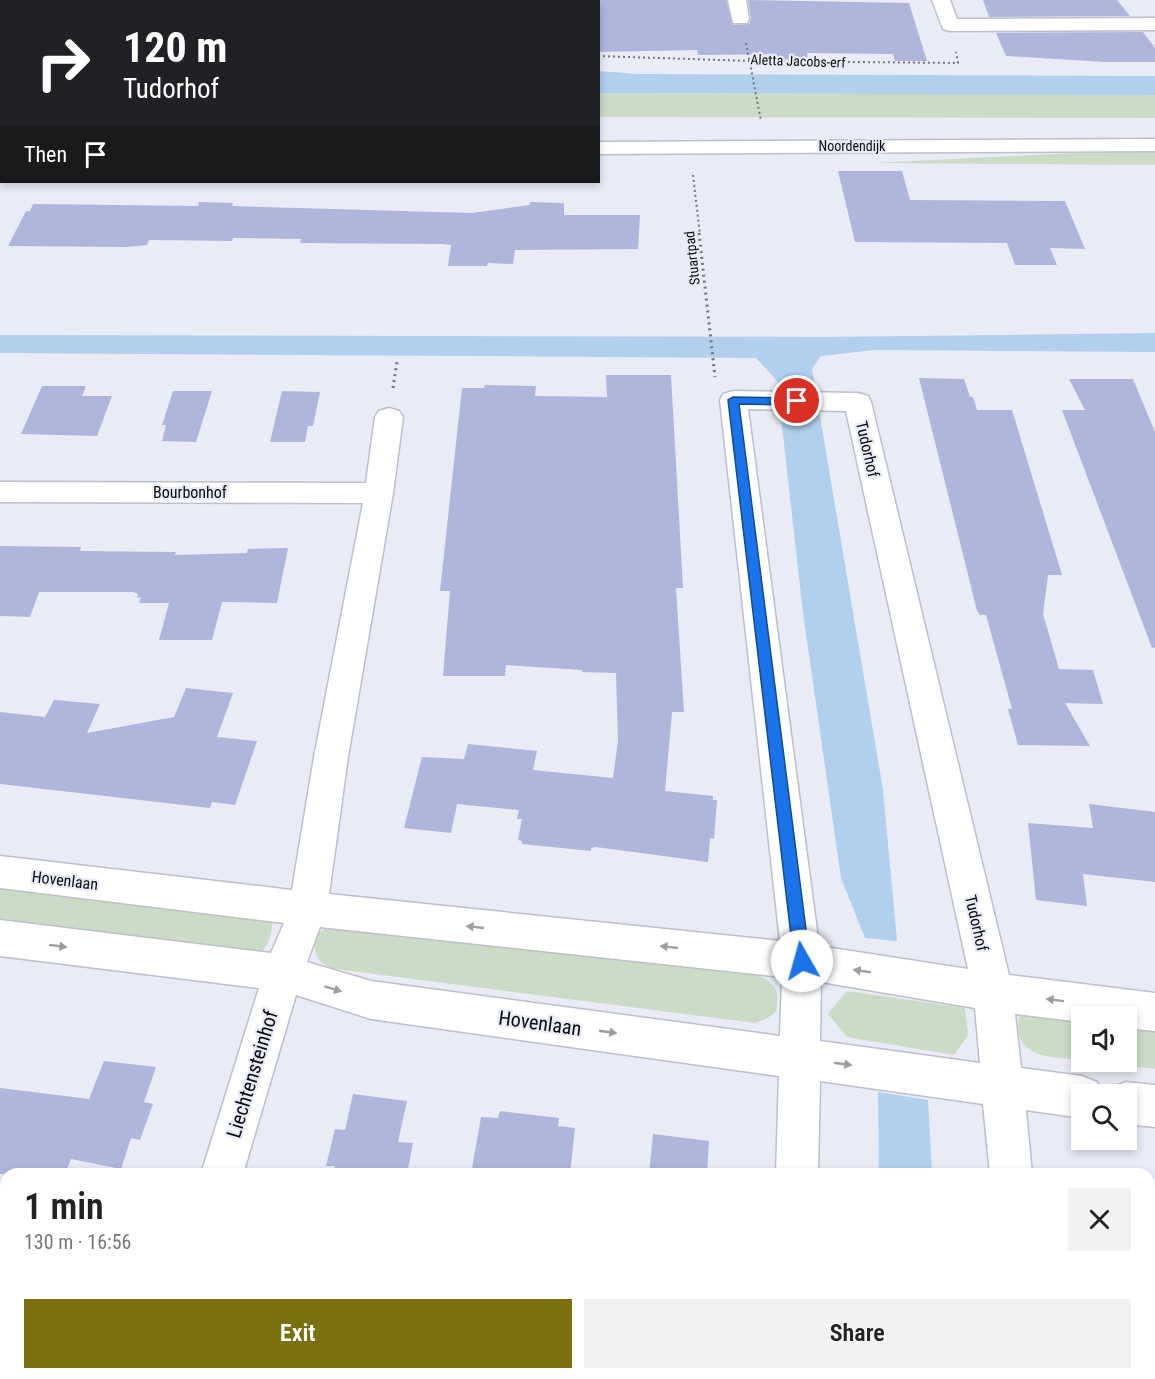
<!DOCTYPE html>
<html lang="en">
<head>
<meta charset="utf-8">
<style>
  :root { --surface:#fff; --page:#f2f2f2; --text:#222; --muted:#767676; --accent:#7b7010 }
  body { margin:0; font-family:"Roboto Condensed",sans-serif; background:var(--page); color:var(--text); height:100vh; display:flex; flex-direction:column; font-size:22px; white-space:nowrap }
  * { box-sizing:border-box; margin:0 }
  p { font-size:20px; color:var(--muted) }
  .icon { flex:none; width:33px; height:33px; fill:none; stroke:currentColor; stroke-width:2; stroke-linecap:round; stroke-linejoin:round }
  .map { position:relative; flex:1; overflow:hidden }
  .panel { position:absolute; left:0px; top:1168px; width:1155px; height:212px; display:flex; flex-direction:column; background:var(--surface); border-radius:18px 18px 0 0; box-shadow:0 3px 9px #0003 }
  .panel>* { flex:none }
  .top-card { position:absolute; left:0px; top:0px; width:600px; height:183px; box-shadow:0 3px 9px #0003; background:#202124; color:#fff; overflow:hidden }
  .fabs { position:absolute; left:1071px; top:1006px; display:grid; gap:12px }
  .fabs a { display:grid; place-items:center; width:66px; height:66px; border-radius:0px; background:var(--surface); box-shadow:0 3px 9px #0003; font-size:30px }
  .pin { position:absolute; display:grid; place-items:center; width:51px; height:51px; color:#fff; margin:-26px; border:3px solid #fff; border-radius:50%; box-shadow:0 2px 6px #0007 }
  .me { position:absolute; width:66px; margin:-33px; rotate:353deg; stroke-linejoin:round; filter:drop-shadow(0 0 4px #0008) }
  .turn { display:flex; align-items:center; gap:21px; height:126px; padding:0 24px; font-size:27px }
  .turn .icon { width:78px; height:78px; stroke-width:2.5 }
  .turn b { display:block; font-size:42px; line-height:51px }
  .then { display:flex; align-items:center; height:57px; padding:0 24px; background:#0003; gap:12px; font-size:22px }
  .round { display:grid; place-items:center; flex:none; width:63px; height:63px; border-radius:0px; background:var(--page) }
  .head { display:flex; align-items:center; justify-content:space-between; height:102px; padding:0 24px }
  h1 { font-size:36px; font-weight:600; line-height:45px }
  .cta { display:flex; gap:12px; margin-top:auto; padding:12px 24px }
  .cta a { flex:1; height:69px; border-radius:0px; background:var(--accent); color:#fff; font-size:24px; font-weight:600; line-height:69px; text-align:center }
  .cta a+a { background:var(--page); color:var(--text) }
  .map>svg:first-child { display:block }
  .green { fill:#cbdcc6 }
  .water { fill:#b0d0ee }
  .building { fill:#afb6dc }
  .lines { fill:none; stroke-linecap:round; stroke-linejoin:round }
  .street-casing { stroke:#bdbfca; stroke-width:3 }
  .path-far1 { stroke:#73747b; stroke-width:2; stroke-dasharray:2 3; stroke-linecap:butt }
  .path { stroke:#73747b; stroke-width:3; stroke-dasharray:2 4; stroke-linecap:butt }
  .street { fill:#fff; fill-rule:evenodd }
  .oneway { fill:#9e9e9f }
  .route { fill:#1a73e8; stroke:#114b97; stroke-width:1.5 }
  .labels { text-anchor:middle; stroke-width:4.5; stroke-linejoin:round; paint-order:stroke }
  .far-street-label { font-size:14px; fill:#0c0d10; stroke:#e9ebf6 }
  .street-label { font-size:16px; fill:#0c0d10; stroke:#e9ebf6 }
  .near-street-label { font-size:20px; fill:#0c0d10; stroke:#e9ebf6 }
</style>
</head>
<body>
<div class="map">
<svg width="1155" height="1379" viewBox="0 0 1155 1379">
  <rect width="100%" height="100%" fill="#e9ebf6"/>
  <g class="green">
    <polygon points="599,93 1155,95 1155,118 599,117"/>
    <polygon points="1155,149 1155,165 873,163"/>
    <path d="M0,882L272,921C272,936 269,944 259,955L0,927Z"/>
    <path d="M333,924L360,925L756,974C776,984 780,990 776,1012L766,1019L755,1023L336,969C316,964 311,951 318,933Z"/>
    <polygon points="847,991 965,1008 968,1035 954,1055 847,1037 828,1014"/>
    <path d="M1022,1011L1082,1017L1081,1060C1061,1057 1024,1060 1019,1034C1017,1025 1018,1019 1022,1011Z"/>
    <polygon points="1127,1019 1155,1022 1155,1069 1096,1062 1126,1062"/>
  </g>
  <g class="water">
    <polygon points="598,71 638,74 1155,76 1155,95 599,93"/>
    <polygon points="1155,333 1155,352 875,350 821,356 812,369 883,790 897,941 865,938 841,878 803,613 777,381 756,358 0,353 0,335 826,337"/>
    <polygon points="878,1092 928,1100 932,1174 879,1174"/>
  </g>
  <g class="building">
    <polygon points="598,0 726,0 733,25 749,24 751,19 748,0 909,3 927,61 895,61 893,54 807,53 808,60 775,59 774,54 698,55 697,50 598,52"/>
    <polygon points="983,0 1117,0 1130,16 989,17"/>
    <polygon points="1143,32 1155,48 1155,62 1105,62 1006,56 996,33"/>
    <polygon points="838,171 902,171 910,200 1065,201 1085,249 1050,248 1057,265 1015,265 1007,243 855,242"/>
    <polygon points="199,202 233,203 232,206 472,213 530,205 530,202 564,203 564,215 640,215 638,249 515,250 513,264 488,263 487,266 448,266 451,245 442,244 300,243 301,239 233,238 232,241 149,240 147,245 127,247 8,246 26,211 30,211 33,204 198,206"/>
    <polygon points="606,375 671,375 683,588 676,588 684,712 672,712 665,791 713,796 713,800 717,800 714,839 710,838 708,862 596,847 591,848 591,851 522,844 522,841 518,840 522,819 517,819 519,810 457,804 451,833 404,828 422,757 464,759 468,744 537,751 533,770 613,778 618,741 616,673 582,672 582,670 506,665 505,676 443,676 450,591 440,591 462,388 484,388 485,385 536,386 535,396 607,397"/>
    <polygon points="919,378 964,379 970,397 973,397 977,410 1012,410 1062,575 1048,575 1043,614 1059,669 1093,670 1103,704 1065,703 1090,746 1018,745 1008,709 1012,709 986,615 980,615 977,611"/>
    <polygon points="1069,379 1133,379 1155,432 1155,647 1152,648 1062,410 1085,410"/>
    <polygon points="42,386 86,386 82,396 112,396 97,436 21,434"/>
    <polygon points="173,391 212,391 196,442 162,441 166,425 162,425"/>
    <polygon points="282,391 320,392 313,426 308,426 305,442 270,442"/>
    <polygon points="0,546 81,547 80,551 176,552 175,555 247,553 248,549 288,548 277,603 222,602 212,640 159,640 169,603 139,603 141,597 137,598 138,594 133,592 39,592 30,617 0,616"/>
    <polygon points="186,688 233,693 217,737 257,741 235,805 212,802 210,808 0,784 0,712 45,717 54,700 100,704 87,733 174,717"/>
    <polygon points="1089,804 1155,812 1155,882 1083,874 1087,906 1036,900 1028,823 1093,828"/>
    <polygon points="104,1061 156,1067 144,1102 153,1104 140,1140 131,1138 121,1169 71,1159 65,1174 0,1174 0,1088 89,1099"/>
    <polygon points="353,1094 407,1101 398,1142 413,1143 407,1174 333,1174 335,1166 326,1166 335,1129 345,1130"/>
    <polygon points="500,1111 559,1118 558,1126 575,1128 570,1174 471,1174 481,1117 498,1118"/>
    <polygon points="653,1134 709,1141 707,1174 649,1174"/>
  </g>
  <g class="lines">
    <defs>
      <g id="street">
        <polygon points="157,0 175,0 156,2"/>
        <rect x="352" y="0" width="18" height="2"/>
        <polygon points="728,0 746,0 749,19 747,23 733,23"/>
        <polygon points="932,0 950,0 957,19 1155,18 1155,30 950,31 943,29"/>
        <polygon points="1155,139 1155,151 598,154 598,142"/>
        <rect x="0" y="142" width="2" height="12"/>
        <path d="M733,391L858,393L868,396L871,402L1009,975L1155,993V1031L1126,1028V1017H1082V1022L1015,1014L1021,1068L1082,1076L1097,1082L1102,1095H1082V1118L1026,1110L1032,1174H990L983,1104L820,1081L818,1174H776L779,1076L371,1019L296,995L243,1174H201L259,988L0,956V920L271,953L284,923L0,888V856L292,890L314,757L363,503L0,502V482L366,483L375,417L379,411L389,408L399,411L403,417L393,493L348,757L329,894L780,941L720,400L723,394ZM748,409L846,411L968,969L819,946ZM320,927L782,977L780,1036L371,981L307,962ZM821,982L975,1008L980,1063L820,1041Z"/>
        <polygon points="1126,1082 1155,1085 1155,1127 1126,1124 1126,1095 1108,1095 1111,1088"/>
        <polygon points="138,1374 186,1374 185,1379 137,1379"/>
        <rect x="769" y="1374" width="48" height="5"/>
        <rect x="1004" y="1374" width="48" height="5"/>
      </g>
    </defs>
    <use href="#street" class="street-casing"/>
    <g class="path-far1">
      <polyline points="746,43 761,121"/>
      <polyline points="598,56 750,61 958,63 956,52"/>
      <polyline points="693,175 700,235"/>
    </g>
    <g class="path">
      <polyline points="699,233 715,377"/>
      <polyline points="393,388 397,362"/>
    </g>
    <use href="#street" class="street"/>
  </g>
  <defs><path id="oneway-solid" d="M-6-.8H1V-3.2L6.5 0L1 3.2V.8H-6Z" transform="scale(1.5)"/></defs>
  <g class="oneway">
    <use href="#oneway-solid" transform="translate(475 927) rotate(-174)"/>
    <use href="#oneway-solid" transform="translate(58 946) rotate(7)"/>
    <use href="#oneway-solid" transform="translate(669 947) rotate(-174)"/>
    <use href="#oneway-solid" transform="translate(862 971) rotate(-171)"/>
    <use href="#oneway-solid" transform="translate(333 989) rotate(17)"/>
    <use href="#oneway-solid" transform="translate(1055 1000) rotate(-173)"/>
    <use href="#oneway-solid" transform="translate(608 1032) rotate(8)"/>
    <use href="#oneway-solid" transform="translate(843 1064) rotate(8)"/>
  </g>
  <polygon class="route" points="733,397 797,398 803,401 797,405 739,404 810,961 807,966 802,968 796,966 794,961 728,400"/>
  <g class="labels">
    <g class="far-street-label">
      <text transform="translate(798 61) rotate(2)" y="5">Aletta Jacobs-erf</text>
      <text x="852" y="151">Noordendijk</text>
      <text transform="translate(692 258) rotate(-96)" y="5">Stuartpad</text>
    </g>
    <g class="street-label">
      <text transform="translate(868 449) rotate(77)" y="6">Tudorhof</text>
      <text x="190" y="498">Bourbonhof</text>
      <text transform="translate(65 880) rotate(7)" y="6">Hovenlaan</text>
      <text transform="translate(977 923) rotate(77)" y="6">Tudorhof</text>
    </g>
    <g class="near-street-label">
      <text transform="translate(540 1023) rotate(8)" y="7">Hovenlaan</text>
      <text transform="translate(252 1074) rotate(-73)" y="7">Liechtensteinhof</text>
    </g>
  </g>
</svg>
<div class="fabs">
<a><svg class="icon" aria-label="sound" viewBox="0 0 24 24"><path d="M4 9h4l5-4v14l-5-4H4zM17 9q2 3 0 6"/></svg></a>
<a><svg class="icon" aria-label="search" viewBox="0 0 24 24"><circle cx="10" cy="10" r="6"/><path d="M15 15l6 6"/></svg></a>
</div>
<div class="pin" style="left:797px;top:401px;background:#d93025"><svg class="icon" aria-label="arrive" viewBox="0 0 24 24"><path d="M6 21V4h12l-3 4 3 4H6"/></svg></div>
<svg class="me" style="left:802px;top:961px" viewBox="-20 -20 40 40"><circle r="19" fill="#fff"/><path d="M0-13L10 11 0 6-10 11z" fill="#1a73e8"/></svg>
<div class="top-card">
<div class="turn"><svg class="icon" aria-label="right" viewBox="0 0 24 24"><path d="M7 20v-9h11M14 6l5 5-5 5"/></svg><div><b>120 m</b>Tudorhof</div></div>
<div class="then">Then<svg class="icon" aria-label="arrive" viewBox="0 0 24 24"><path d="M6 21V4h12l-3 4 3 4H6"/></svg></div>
</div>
<section class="panel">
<div class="head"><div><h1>1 min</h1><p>130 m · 16:56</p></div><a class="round"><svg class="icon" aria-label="close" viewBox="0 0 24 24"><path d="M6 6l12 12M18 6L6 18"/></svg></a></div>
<div class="cta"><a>Exit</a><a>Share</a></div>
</section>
</div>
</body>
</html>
